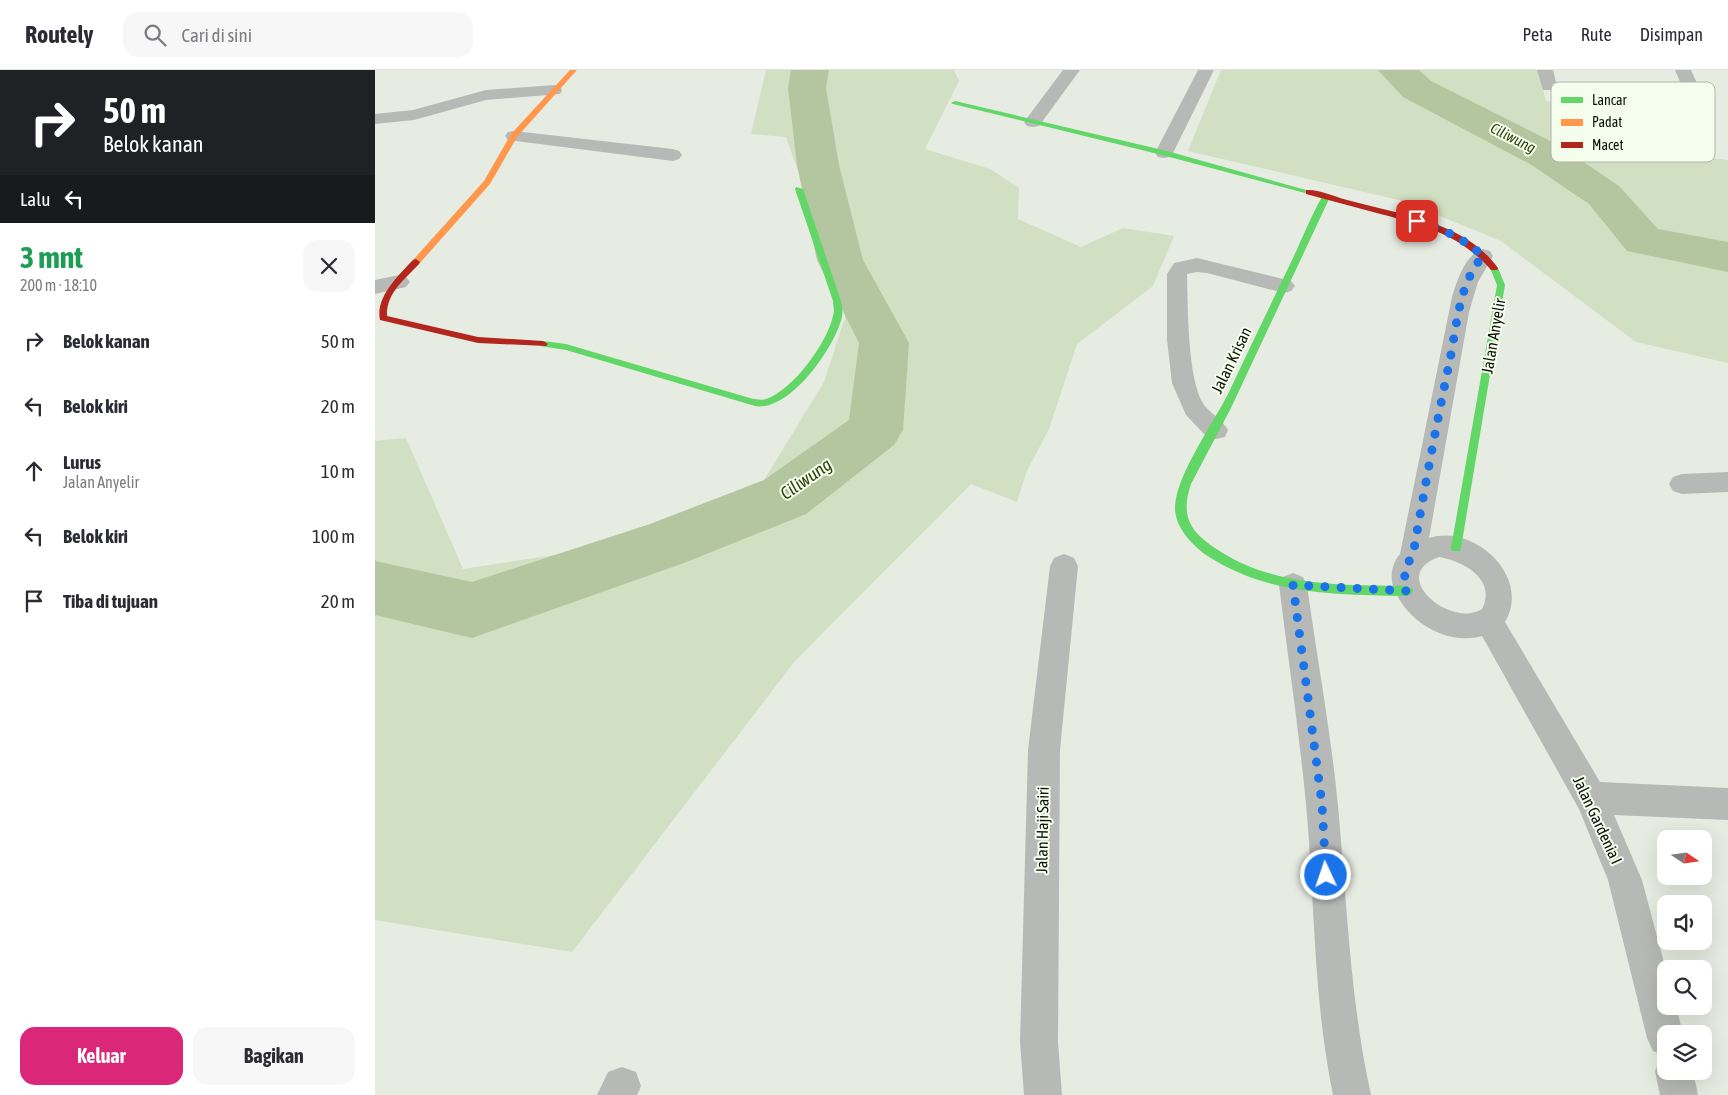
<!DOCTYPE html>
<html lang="id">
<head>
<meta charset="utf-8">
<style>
  :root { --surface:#fff; --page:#f7f7f7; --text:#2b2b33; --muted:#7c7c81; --line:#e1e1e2; --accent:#db2777 }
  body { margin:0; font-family:"Asap Condensed",sans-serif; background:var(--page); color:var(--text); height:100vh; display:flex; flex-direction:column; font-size:19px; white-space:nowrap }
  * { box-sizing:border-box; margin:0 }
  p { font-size:16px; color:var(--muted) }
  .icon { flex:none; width:28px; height:28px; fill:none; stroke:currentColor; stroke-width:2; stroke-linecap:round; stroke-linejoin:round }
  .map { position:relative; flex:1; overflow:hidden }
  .side { display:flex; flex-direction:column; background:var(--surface); width:375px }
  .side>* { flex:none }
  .banner { background:#202124; color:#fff; overflow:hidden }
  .needle { width:32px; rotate:103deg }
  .tools { position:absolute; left:1282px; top:760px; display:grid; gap:10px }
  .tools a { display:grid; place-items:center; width:55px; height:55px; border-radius:10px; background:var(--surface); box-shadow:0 5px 20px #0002; font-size:25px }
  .pin { position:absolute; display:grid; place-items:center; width:42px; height:42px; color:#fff; margin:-21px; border-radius:10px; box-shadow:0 2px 8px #0006 }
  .me { position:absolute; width:55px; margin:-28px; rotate:357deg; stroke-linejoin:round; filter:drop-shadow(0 0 4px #0008) }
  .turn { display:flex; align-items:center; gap:18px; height:105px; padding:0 20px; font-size:22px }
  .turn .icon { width:65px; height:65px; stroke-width:2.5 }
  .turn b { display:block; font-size:35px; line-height:42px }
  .then { display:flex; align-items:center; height:48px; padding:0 20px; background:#0003; gap:10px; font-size:19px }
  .round { display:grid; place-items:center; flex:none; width:52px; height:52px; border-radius:15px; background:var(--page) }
  .summary { display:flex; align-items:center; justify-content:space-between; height:85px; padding:0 20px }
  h1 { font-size:30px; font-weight:700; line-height:38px; color:#1e9e55 }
  .button { display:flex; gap:10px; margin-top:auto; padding:10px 20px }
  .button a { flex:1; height:58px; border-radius:15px; background:var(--accent); color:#fff; font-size:20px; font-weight:700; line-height:58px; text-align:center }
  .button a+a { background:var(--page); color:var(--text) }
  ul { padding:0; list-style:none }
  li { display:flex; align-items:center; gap:15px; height:65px; padding:0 20px }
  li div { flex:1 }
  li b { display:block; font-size:19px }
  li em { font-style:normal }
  header { display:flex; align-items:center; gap:30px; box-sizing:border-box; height:70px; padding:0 25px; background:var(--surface); border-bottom:1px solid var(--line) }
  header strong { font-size:24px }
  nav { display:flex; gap:28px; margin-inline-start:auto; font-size:18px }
  .search { width:350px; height:45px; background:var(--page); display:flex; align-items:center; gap:12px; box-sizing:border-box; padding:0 18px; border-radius:15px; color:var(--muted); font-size:19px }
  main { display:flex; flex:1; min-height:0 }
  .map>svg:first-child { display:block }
  .green { fill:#d1dfc2 }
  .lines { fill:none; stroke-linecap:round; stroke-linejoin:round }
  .river { fill:#b4c6a0; fill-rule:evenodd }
  .street { fill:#b7b9b6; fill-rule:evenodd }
  .fast { fill:#63d668; fill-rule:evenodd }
  .slow { fill:#ff974d; fill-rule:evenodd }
  .jam { fill:#b3261e; fill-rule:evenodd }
  .route { stroke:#1a73e8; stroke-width:9; stroke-dasharray:0 16.2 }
  .labels { text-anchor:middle; stroke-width:4; stroke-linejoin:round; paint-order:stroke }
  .far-water-label { font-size:15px; font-style:italic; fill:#2e430d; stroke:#f5feec }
  .street-label { font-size:16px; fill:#0e110b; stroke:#f5feec }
  .water-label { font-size:18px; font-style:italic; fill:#2e430d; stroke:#f5feec }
  .key { fill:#f5feec; stroke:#b0b7a8; stroke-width:1 }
  .key-label { font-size:14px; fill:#0e110b }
</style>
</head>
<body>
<header>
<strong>Routely</strong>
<div class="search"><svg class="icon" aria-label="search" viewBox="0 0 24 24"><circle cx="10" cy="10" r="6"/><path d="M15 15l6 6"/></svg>Cari di sini</div>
<nav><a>Peta</a><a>Rute</a><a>Disimpan</a></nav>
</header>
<main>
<section class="side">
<div class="banner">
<div class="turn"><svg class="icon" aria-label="right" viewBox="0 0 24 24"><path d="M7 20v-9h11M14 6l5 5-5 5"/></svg><div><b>50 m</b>Belok kanan</div></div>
<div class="then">Lalu<svg class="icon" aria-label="left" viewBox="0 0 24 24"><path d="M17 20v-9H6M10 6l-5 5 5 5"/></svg></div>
</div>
<div class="summary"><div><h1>3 mnt</h1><p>200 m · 18:10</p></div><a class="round"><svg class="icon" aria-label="close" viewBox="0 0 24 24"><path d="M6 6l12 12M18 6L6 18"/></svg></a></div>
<ul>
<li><svg class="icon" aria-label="right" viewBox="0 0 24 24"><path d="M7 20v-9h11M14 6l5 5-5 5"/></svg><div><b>Belok kanan</b></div><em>50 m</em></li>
<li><svg class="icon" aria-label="left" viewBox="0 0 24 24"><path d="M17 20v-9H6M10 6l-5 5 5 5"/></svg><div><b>Belok kiri</b></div><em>20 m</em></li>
<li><svg class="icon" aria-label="ahead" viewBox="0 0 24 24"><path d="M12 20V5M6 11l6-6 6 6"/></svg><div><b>Lurus</b><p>Jalan Anyelir</p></div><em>10 m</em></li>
<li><svg class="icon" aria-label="left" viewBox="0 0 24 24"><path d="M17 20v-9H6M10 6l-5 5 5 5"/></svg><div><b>Belok kiri</b></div><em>100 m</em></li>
<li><svg class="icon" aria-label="arrive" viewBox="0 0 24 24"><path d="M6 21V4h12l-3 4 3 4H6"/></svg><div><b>Tiba di tujuan</b></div><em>20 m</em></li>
</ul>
<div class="button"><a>Keluar</a><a>Bagikan</a></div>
</section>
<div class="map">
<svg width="1353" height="1025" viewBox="0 0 1353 1025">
  <rect width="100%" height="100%" fill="#e7ece2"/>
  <g class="green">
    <polygon points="391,0 579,0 584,11 550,79 615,99 644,118 643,149 706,177 748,158 799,166 778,216 702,274 674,359 651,403 642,432 596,414 420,591 197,882 0,850 0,371 31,368 88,499 225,478 386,415 449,312 472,241 411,67 376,64"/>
    <polygon points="846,0 1163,0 1171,31 1303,50 1320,86 1353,90 1353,293 1261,272 1126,171 1028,131 813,81"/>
  </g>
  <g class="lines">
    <g class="river">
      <polygon points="416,0 454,0 451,18 464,95 488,190 534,273 528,360 519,375 431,444 309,493 97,568 0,545 0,491 97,512 275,454 389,410 474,350 484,273 442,190 422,95 413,18"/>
      <polygon points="1003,0 1044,0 1056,11 1185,76 1244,116 1283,159 1353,172 1353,202 1252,181 1214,134 1155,94 1028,27"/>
    </g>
    <g class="street">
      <polygon points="688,0 705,0 664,56 658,57 652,56 649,52"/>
      <polygon points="823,0 839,0 798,83 795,87 789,88 783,87 780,83"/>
      <polygon points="1162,0 1178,0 1182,16 1180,20 1168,20"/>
      <polygon points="1300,0 1316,0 1327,24 1324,28 1312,28"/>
      <polygon points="179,15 185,16 187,20 185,24 111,30 39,50 0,54 0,44 38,40 111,20"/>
      <polygon points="139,61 298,79 304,81 307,85 304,89 298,91 133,70 130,66 133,62"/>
      <path d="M1108,179L1115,181L1118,186L1103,212L1094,242L1054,468C1099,453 1157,507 1130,552L1225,712L1353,718V750L1239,745L1267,810L1291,900V936H1301L1308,964H1291V1001H1318L1323,1025H1285L1280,1001L1286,988L1289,986L1278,981L1272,968L1233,810L1204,739L1107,566C1071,576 1030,551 1018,516C1015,506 1017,493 1025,484L1077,227C1082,211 1090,184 1108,179ZM1064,487C1088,491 1122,509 1107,539C1077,559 1011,506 1064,487Z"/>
      <path d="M822,188L916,211L920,216L916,221L909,223L832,203L822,202L812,204C813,235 812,310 829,335C836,344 847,349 853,360L850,367L841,369L832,367L811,345L797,313L792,270V204L799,193Z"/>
      <polygon points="24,205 31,207 35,212 31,217 0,224 0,210"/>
      <polygon points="1353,402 1353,422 1307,424 1298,421 1294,414 1298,407 1307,404"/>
      <polygon points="689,484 699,488 703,496 685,680 683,972 687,1025 649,1025 645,972 653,680 675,496 679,488"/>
      <path d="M918,503L928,507L932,515C942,588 956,663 963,736C972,833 975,930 996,1025H958C938,928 940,832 931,734C924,661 913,588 904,515L908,507Z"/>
      <polygon points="247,997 261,1002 266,1016 262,1025 222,1025 233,1002"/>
    </g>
    <g class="fast">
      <polygon points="580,31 792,81 938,122 934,124 787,85 578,34 576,33"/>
      <path d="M421,117L428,119L466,231C467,236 468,241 467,247C460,277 415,342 380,336L191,280L165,276L163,274L168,271L191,274L368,326C375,328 384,331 391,329C418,320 452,273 458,246C460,241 458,236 458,231L420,119Z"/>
      <path d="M948,125L955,127L856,338L816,414C805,446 815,462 843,480C899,517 967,515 1032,516L1036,518L1038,521L1036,524L1032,526C960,524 894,526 831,485C816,474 799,456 800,436C802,403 840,351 855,320C875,277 896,234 917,190C927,169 936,146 948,125Z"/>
      <polygon points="1119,195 1123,198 1130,215 1086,478 1085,481 1077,481 1076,478 1122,215 1115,198"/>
    </g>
    <polygon class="slow" points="195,0 202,0 142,67 115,114 44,194 38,194 38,190 109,111 136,64"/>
    <g class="jam">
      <path d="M931,120C944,119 963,128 976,131C1027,145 1090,152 1123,198L1122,200H1116C1084,163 1044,154 998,142C976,136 953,130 931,124Z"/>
      <path d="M41,189L45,192L44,194C30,209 11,223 12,246L103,267L168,271L173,274L171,276L103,273L5,250C0,227 24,205 38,190Z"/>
    </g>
  </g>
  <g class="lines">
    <path class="route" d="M951,805L947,734L918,515L1032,521C1028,506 1029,498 1038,485C1049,421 1061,357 1074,294C1082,258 1083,214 1108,186C1088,168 1068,159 1042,151"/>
  </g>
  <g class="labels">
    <g class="far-water-label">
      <text transform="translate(1138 68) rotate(27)" y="5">Ciliwung</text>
    </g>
    <g class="street-label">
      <text transform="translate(1118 266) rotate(-80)" y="6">Jalan Anyelir</text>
      <text transform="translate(856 290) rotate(-64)" y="6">Jalan Krisan</text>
      <text transform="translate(1223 750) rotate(65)" y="6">Jalan Gardenia I</text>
      <text transform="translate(667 760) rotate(-89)" y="6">Jalan Haji Sairi</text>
    </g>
    <g class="water-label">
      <text transform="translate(431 409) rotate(-35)" y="6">Ciliwung</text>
    </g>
  </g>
  <rect x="1176" y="12" width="164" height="80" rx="8" class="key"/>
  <rect x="1186" y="27" width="22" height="6" fill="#63d668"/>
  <rect x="1186" y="49" width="22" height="7" fill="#ff974d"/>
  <rect x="1186" y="72" width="22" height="6" fill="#b3261e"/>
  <g class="key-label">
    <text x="1217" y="35">Lancar</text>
    <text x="1217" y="57">Padat</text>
    <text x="1217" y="80">Macet</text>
  </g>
</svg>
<div class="tools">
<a><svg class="needle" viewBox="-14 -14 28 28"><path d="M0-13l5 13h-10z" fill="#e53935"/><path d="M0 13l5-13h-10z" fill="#7c7c81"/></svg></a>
<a><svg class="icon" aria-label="sound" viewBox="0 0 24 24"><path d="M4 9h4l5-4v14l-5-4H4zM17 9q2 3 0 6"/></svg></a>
<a><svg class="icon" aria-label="search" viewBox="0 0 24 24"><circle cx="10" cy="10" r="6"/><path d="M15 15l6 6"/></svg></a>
<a><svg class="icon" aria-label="layers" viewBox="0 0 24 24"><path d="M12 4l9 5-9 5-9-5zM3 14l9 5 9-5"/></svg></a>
</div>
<div class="pin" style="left:1042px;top:151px;background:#d93025"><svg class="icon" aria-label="arrive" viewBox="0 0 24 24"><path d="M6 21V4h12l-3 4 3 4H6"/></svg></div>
<svg class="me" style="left:951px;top:805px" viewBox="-20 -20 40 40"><circle r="17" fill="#1a73e8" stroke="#fff" stroke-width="3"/><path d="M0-11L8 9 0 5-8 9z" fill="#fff"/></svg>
</div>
</main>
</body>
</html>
